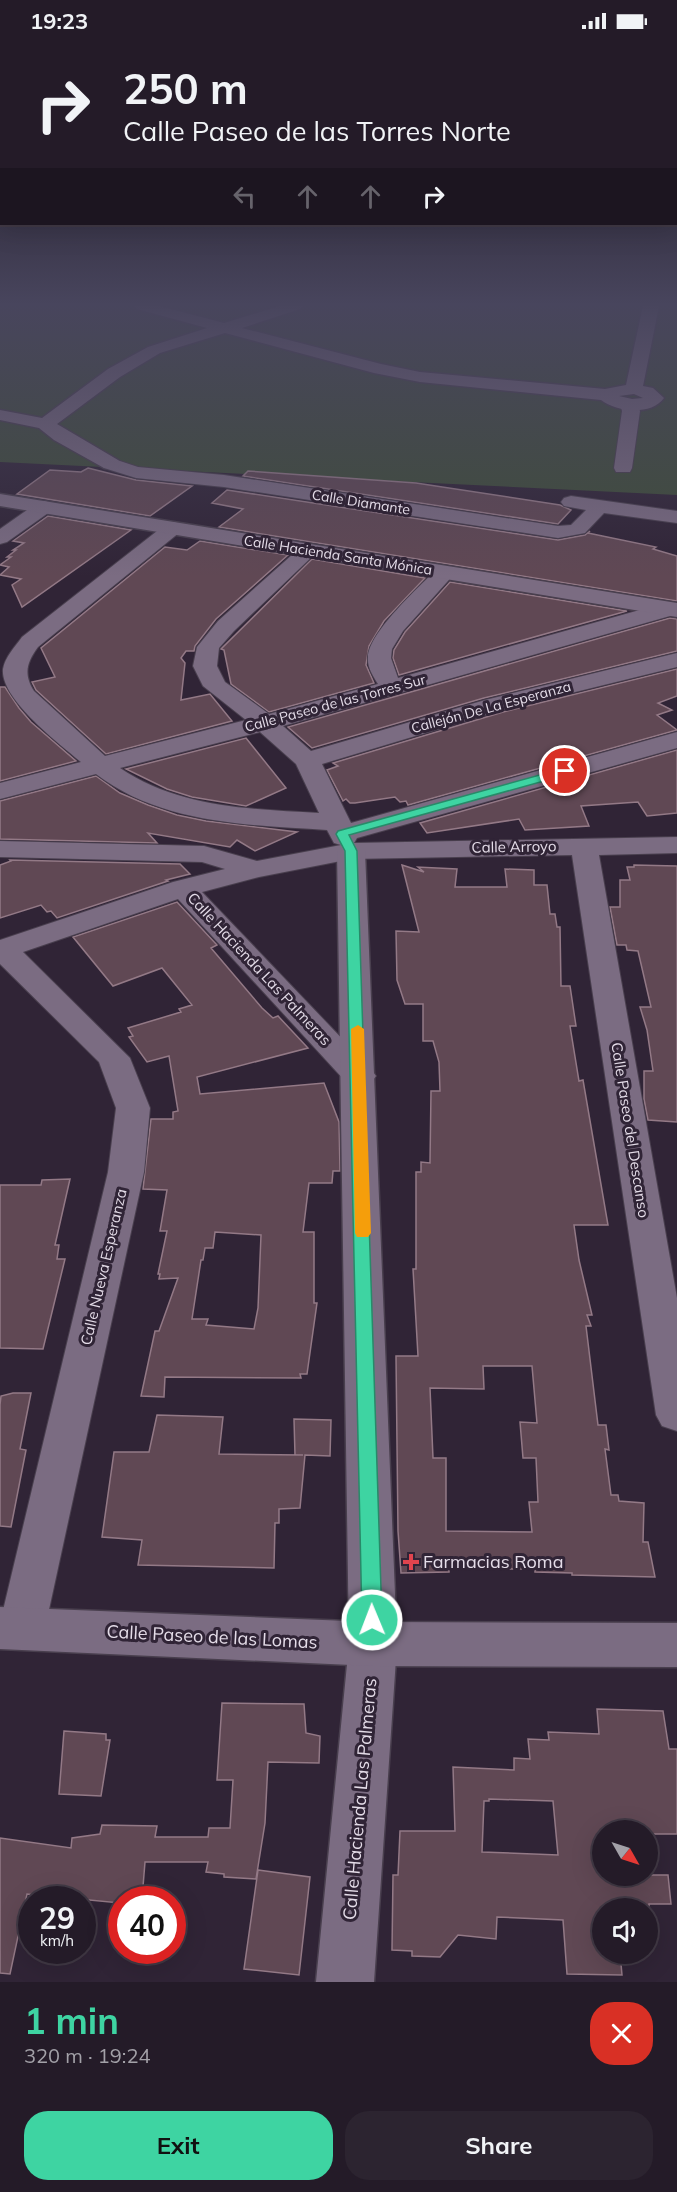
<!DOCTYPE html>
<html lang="en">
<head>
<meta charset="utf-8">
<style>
  :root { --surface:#241b28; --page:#2c2430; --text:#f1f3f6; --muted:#a3a1a8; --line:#413945; --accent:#3ed4a2 }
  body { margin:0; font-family:Mulish,sans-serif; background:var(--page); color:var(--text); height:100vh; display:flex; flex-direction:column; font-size:22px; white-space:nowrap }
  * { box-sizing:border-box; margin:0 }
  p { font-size:20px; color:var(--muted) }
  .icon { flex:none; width:33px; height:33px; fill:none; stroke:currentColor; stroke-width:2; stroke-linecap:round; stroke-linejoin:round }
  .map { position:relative; height:1940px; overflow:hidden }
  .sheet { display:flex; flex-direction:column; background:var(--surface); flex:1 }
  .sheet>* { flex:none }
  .guide { position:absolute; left:0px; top:0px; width:678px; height:183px; box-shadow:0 6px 24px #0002,0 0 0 2px var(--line); background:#241b28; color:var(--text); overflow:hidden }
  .needle { width:39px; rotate:129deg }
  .buttons { position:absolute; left:592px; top:1778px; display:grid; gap:12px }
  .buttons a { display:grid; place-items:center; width:66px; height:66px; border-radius:50%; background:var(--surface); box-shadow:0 6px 24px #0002,0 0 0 2px var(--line); font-size:30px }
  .speed { position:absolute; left:18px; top:1844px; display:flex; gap:12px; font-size:30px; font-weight:700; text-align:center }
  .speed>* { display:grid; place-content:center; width:78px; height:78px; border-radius:50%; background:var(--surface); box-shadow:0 6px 24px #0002,0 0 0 2px var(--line); line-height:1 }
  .speed small { font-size:15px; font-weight:400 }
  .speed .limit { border:9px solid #d22; background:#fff; color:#111 }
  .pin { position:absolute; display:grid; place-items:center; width:51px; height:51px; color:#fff; margin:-26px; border:3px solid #fff; border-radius:50%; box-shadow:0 2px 6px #0007 }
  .me { position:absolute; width:66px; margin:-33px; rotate:359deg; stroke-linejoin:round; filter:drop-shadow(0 0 4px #0008) }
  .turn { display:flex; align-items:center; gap:21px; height:126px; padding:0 24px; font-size:27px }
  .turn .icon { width:78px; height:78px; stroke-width:2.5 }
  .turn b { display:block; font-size:42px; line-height:51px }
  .lanes { display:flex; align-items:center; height:57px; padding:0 24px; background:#0003; justify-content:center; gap:30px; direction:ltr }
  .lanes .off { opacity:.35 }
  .round { display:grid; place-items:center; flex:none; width:63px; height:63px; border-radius:24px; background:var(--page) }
  .summary { display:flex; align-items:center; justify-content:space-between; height:102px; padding:0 24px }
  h1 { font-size:36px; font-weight:700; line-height:45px; color:var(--accent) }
  .primary-button { display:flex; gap:12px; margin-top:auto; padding:12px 24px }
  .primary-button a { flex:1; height:69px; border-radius:24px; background:var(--accent); color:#111; font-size:24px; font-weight:700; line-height:69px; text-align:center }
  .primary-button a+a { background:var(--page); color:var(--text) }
  .status { display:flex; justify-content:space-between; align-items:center; height:42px; padding:0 30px; background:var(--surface); direction:ltr }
  .status svg { height:16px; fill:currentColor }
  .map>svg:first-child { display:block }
  .green { fill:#3f4d39 }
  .building { fill:#604854; stroke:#937986; stroke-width:1.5; fill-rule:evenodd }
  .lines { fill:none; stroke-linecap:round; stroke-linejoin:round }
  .minor-casing { stroke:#493f4e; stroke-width:2 }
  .tertiary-casing { stroke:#493f4e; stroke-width:3 }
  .secondary-casing { stroke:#493f4e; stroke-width:3 }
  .minor { fill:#7b6c82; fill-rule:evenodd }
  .tertiary { fill:#7b6c82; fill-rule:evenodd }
  .secondary { fill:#7b6c82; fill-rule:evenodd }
  .route { fill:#3ed4a2; stroke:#288a69; stroke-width:1.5 }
  .slow { fill:#f59e0b }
  .health-dot { fill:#e0444e; stroke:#302436; stroke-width:2 }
  .labels { text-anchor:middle; stroke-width:6; stroke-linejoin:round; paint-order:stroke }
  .far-street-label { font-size:14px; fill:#e4dce8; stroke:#302436 }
  .street-label { font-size:15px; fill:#e4dce8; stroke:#302436 }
  .near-poi-label { font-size:18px; fill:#e4dce8; stroke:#302436; text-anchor:start }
  .near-street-label { font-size:18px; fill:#e4dce8; stroke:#302436 }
</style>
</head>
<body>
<div class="status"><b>19:23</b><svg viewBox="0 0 49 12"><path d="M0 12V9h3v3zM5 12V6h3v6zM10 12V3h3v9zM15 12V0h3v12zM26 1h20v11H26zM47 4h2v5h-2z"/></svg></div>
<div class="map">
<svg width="677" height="1940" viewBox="0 0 677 1940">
  <rect width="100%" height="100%" fill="#302436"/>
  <polygon class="green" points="0,264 677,264 677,453 0,420"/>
  <g class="building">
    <polygon points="88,426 136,438 192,444 150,474 17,452 50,428 81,430"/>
    <polygon points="248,429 416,441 560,463 571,468 558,482 243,434"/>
    <polygon points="227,448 558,498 585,493 590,489 588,491 656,505 653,507 677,514 677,559 219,485 243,467 212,461"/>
    <polygon points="48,474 131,488 22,565 12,543 21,537 0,533 9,525 0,523 11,515 7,515 16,508 13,508 24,501 13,499"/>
    <polygon points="200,499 288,513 216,577 195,604 194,609 186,609 181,616 185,621 181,658 210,652 232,679 106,712 36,648 32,640 55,635 41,606 165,505 187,508"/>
    <polygon points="312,517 425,536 384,579 369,604 366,623 374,641 269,670 231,642 224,608 221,607"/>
    <polygon points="450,540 627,569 399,633 393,616 394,608 405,590"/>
    <polygon points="670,576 677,577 677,609 484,656 312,706 288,685"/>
    <polygon points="677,627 677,654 658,661 672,668 657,673 677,688 408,763 406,759 400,760 395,755 355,761 350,761 346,757 343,759 327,728 338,724 333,721 503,670"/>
    <polygon points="0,645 5,645 19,666 31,680 76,719 0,739"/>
    <polygon points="246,696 286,746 246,764 192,755 167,747 126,727"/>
    <polygon points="677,708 677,771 647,774 638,760 581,764 589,784 525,788 519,777 427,791 420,781"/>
    <polygon points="96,734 120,751 148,763 177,773 206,779 297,790 255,809 237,798 230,805 148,791 157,801 0,797 0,759"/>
    <polygon points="10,818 180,822 190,832 166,838 168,839 57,876 51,869 47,870 41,863 0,876 0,823 11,819"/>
    <path d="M402,823L424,830L418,825L457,827L455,845H507L505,827L534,828V843H547L550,872H555L557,885H560L561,944H570L576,984H570L579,1039L583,1038L608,1183H574L579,1218L592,1273H587L591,1284H586L598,1383H606L609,1408L605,1407L611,1453H618L619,1459L644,1461L643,1500H648L655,1535L572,1533V1531L535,1530V1527H449V1530L401,1531L398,1489L396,1314H418L413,1227H416V1130H421V1120L430,1121L431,1049H440L439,1020L433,999H423V962H405L397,938L396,889L419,890ZM483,1324H532L537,1381L520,1380L523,1416H536L538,1460H529L532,1490L446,1489V1416H433L430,1346L484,1347Z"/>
    <polygon points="634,823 677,824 677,1080 648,1078 644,1057 644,1029 653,1029 647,988 640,965 651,965 638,909 627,908 626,903 617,903 610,865 620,865 620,838 630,838 627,825 634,825"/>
    <path d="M177,860L217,903L211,906L262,966L273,976L278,974L308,1006L197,1035L200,1052L324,1041L339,1080L340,1129H333L332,1141H309L303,1190H314V1261H317L307,1332H300L301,1336L165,1335L164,1355L141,1354L155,1289H159L178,1236L159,1237L160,1232H158L167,1189H160L167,1148L143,1147L151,1077H173V1070L178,1069L169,1014L147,1020L129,995L133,994L128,986L181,970L179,967L192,963L162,926L113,944L73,895ZM215,1190L261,1193L258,1266L254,1287L206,1283L208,1277H192L201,1218H203L205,1206H213Z"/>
    <polygon points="70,1137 55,1203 59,1203 57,1217 65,1217 43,1307 0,1306 0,1143 41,1143 42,1138"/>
    <polygon points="13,1351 31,1351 20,1407 26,1408 11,1485 0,1484 0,1363 1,1354"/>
    <polygon points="157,1373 223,1375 219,1412 303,1413 295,1413 294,1377 331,1378 330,1414 305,1413 300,1466 279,1467 279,1481 275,1481 274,1526 138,1523 142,1498 102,1495 114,1410 149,1410"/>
    <polygon points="222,1661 304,1662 306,1691 320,1694 319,1721 268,1720 265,1781 256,1837 224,1835 224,1832 206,1830 208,1820 145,1820 142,1857 120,1857 120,1861 27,1852 10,1932 0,1931 0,1796 71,1806 72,1796 100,1792 102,1783 157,1784 155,1795 208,1795 209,1786 230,1786 233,1738 217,1738"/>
    <path d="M597,1667L663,1669L669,1707H677V1792H648V1788H603V1833H668L671,1862H649V1866H603V1911H620L622,1933L567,1932L563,1878L497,1875L496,1897L458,1893L440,1915L412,1914V1909L392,1908L393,1833H398L400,1789H455L453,1725L514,1728V1716L530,1717L528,1697L549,1698L548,1690L599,1692ZM489,1757L553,1759L558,1813L482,1810L484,1759H489Z"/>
    <polygon points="64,1689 106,1692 106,1698 110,1698 101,1754 59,1752"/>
    <polygon points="258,1828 310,1835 299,1933 244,1927"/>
  </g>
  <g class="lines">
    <defs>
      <g id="minor">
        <polygon points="629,357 635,358 640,369 632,426 630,430 616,430 614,426 622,369 620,362 623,358"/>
        <polygon points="111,416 138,425 224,433 558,484 571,483 586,468 564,464 561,460 564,456 571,454 677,469 677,481 604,471 585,491 558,496 224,445 136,436 104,426 102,422 104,418"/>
        <polygon points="44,459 51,461 54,465 51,469 7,500 0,502 0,487 37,461"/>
        <path d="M173,480L180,482L183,486L180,490L38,605C27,620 23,632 34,649L105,714L246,678L203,644L193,624L197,605L218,579L302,504L309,502L316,504L319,508L234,589L219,606L217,624L225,640L269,672L378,642C373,634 367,625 368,615C369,590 420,544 438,526L445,524L452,526L456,530L403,589L392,607L391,616L398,636L661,562L669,560L677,563V572L283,684L311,709L485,658L677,611V625L502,668L322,722L351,781L677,690V706L357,796L354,801L677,795V811L599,813L677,1256V1389L662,1384L656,1373L572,813L351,817L259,835L202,850L371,1027L376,1034L371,1041L359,1044L347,1041L178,857L23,910L130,1016L150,1066L144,1130L45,1586L38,1600L22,1606L6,1600L0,1588V1581L108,1130L116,1066L99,1020L0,922V898L173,840L225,827L202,820L0,815V799L204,804L257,819L341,803L334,801L327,788C249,783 161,782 96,732L0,757V741L81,720C60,702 0,657 3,627C5,615 15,605 22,595L166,482ZM260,690L296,722L319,771C251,767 179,766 120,726Z"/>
      </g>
      <g id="tertiary">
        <path d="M134,264H159L224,281L280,264H303L300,267L242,286L381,322L420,330L605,347L626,343L643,264H659L643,344L653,346L664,356C651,374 617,370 601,358L420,340L374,331L225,291L160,311L120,335L57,382L118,418L121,422L118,426H104L54,398L39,386L0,378V368L42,376L108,327L148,305L207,286L137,267ZM634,352L643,356L632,357L619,354Z"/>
        <polygon points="0,452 677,561 677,575 0,464"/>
        <polygon points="351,800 361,803 365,809 397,1602 374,1940 316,1940 349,1602 337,809 341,803"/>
      </g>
      <polygon id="secondary" points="0,1565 373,1580 677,1581 677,1625 373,1624 0,1607"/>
    </defs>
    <use href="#minor" class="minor-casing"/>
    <use href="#tertiary" class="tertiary-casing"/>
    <use href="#secondary" class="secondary-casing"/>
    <use href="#minor" class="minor"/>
    <use href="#tertiary" class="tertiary"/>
    <use href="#secondary" class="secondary"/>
  </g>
  <linearGradient id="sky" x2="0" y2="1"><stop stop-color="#1a141e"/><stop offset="0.49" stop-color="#48455d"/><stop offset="1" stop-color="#48455d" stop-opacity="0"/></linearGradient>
  <rect width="677" height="535" fill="url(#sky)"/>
  <polygon class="route" points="565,726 571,729 569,732 349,793 357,809 382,1578 379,1584 372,1587 365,1584 362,1578 345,809 336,792 338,789"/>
  <polygon class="slow" points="358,983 364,987 371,1191 368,1195 357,1195 355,1191 351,987"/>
  <path class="health-dot" d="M408 1511h6v6h6v6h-6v6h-6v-6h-6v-6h6z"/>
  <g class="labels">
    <g class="far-street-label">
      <text transform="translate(361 460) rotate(9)" y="5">Calle Diamante</text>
      <text transform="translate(338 513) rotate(9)" y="5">Calle Hacienda Santa Mónica</text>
      <text transform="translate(335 661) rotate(-15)" y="5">Calle Paseo de las Torres Sur</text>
      <text transform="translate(491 665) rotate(-15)" y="5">Callejón De La Esperanza</text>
    </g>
    <g class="street-label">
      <text transform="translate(514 805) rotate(-1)" y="5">Calle Arroyo</text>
      <text transform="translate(259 927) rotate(47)" y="5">Calle Hacienda Las Palmeras</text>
      <text transform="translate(630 1088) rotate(81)" y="5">Calle Paseo del Descanso</text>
      <text transform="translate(104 1225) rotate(-77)" y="5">Calle Nueva Esperanza</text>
    </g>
    <g class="near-poi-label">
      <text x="423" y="1526">Farmacias Roma</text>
    </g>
    <g class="near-street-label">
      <text transform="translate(212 1595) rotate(3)" y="6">Calle Paseo de las Lomas</text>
      <text transform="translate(360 1757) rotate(-85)" y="6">Calle Hacienda Las Palmeras</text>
    </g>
  </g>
</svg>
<div class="buttons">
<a><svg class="needle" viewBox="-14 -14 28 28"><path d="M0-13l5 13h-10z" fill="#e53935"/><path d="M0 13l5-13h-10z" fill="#a3a1a8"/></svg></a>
<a><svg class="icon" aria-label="sound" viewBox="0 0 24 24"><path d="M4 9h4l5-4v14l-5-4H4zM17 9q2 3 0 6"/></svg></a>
</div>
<div class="speed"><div>29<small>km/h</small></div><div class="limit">40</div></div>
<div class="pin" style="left:565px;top:729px;background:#d93025"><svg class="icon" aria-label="arrive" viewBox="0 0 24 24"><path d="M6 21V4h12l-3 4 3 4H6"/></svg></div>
<svg class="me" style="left:372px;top:1578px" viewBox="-20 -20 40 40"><circle r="17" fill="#3ed4a2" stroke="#fff" stroke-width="3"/><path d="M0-11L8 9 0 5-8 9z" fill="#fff"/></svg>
<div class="guide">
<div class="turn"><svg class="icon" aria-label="right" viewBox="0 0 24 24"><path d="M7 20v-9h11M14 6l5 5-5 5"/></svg><div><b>250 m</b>Calle Paseo de las Torres Norte</div></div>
<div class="lanes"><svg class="icon off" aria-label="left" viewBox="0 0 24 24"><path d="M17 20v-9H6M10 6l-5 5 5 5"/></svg><svg class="icon off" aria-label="ahead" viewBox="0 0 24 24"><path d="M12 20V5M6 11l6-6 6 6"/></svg><svg class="icon off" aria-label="ahead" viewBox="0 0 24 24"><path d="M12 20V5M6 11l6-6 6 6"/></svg><svg class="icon" aria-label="right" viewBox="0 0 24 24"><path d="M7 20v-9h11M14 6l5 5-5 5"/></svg></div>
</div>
</div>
<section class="sheet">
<div class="summary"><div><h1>1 min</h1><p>320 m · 19:24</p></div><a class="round" style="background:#d93025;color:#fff"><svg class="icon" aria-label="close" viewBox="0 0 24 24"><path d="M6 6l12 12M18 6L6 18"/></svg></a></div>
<div class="primary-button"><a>Exit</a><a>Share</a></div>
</section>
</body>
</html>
